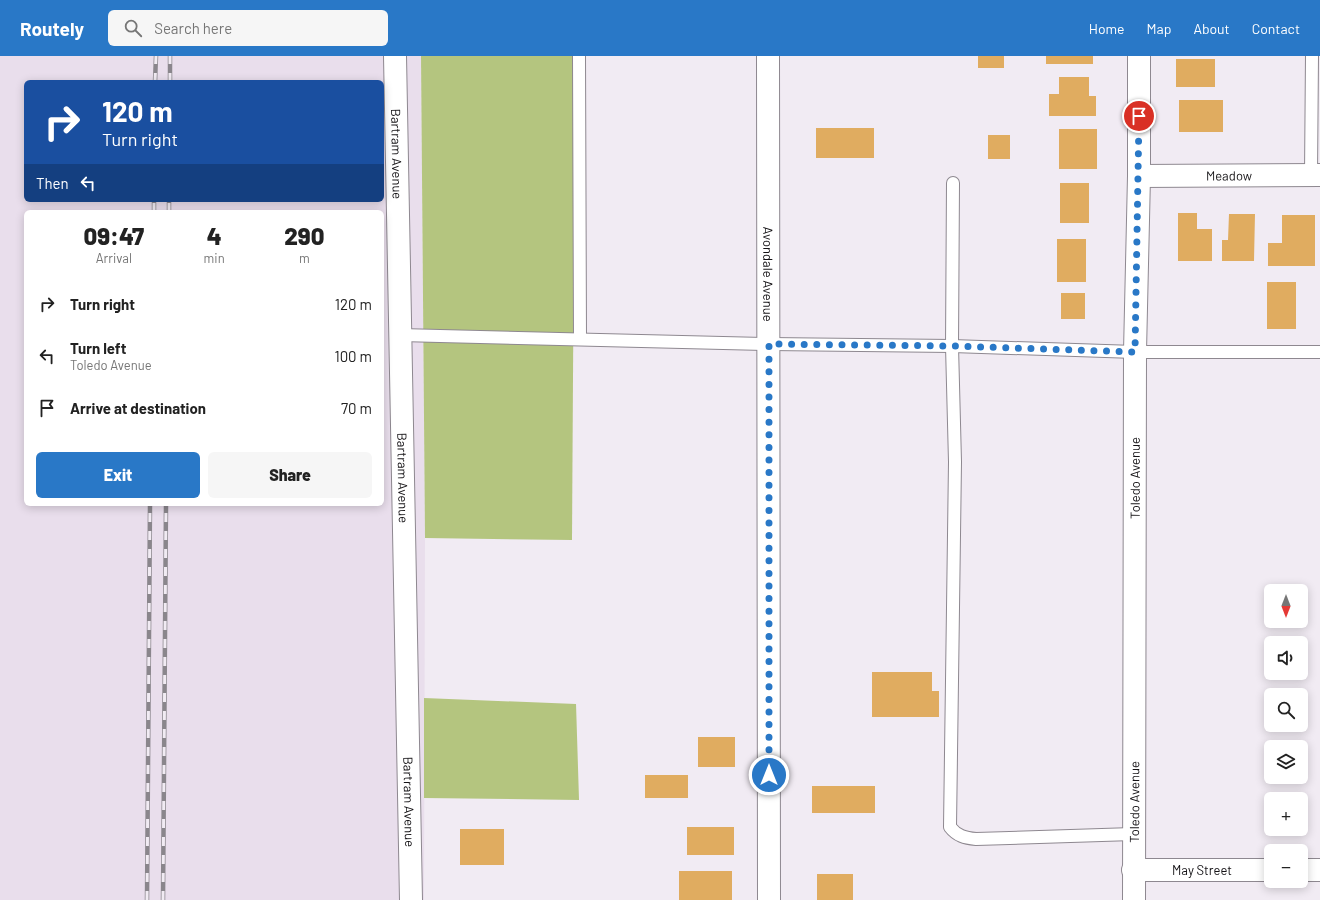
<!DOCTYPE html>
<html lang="en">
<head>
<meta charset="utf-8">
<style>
  :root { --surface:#fff; --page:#f6f6f6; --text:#222; --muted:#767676; --accent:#2978c7 }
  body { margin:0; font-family:Barlow,sans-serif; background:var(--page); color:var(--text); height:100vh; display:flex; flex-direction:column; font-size:15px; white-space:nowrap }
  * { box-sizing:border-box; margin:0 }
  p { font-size:13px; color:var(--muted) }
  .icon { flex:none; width:22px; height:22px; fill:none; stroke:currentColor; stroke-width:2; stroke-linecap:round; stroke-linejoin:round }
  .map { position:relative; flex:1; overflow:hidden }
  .side { position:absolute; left:24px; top:154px; width:360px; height:296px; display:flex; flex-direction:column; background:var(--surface); border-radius:6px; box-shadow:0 2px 10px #0003 }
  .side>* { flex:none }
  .top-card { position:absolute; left:24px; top:24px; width:360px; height:122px; border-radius:6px; box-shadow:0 2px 10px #0003; background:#1a4fa0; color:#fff; overflow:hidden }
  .needle { width:26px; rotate:180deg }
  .tools { position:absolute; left:1264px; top:528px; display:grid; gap:8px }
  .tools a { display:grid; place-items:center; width:44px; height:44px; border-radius:6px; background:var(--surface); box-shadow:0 2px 10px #0003; font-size:20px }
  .pin { position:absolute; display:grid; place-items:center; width:34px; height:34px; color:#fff; margin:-17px; border:2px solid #fff; border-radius:50%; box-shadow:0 1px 4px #0007 }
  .me { position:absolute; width:44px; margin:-22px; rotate:0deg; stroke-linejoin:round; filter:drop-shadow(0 0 3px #0008) }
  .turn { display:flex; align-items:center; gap:14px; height:84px; padding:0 12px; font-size:18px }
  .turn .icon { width:52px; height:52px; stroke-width:2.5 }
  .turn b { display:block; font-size:28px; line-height:34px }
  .then { display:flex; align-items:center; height:38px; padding:0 12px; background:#0003; gap:8px; font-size:15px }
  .eta { display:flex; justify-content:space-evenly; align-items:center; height:68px; text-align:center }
  .eta b { font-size:24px; font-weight:800; line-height:28px }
  .cta { display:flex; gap:8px; margin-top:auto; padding:8px 12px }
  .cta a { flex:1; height:46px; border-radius:6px; background:var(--accent); color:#fff; font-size:16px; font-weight:800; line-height:46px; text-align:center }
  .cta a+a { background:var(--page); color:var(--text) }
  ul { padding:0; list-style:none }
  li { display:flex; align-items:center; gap:12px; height:52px; padding:0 12px }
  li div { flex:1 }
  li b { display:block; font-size:15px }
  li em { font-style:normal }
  header { display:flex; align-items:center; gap:24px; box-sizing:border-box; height:56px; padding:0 20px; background:var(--accent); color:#fff }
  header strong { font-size:19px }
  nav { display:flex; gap:22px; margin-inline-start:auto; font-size:14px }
  .search { width:280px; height:36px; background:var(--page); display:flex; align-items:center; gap:10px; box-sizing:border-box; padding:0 14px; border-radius:6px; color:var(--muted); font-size:15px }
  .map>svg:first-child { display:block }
  .built { fill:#e9deec; fill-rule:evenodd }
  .green { fill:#b4c57f }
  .building { fill:#e0ac60 }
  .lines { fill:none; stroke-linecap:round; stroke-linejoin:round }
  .lane-casing { stroke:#8e8890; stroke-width:14 }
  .street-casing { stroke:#8e8890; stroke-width:24 }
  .lane { stroke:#fff; stroke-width:12 }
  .street { stroke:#fff; stroke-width:22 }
  .rail-casing { stroke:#8a868c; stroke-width:4.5 }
  .rail { stroke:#f1ebf3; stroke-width:3; stroke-dasharray:9; stroke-linecap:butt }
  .route { stroke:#2978c7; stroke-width:7; stroke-dasharray:0 12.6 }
  .labels { text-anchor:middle; stroke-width:3; stroke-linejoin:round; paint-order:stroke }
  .street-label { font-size:13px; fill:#141215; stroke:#f1ebf3 }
</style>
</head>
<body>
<header>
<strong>Routely</strong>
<div class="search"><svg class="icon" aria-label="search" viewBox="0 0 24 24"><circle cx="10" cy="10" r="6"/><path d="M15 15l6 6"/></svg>Search here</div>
<nav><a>Home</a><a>Map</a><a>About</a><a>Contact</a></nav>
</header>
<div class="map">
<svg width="1320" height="844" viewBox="0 0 1320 844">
  <rect width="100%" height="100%" fill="#f1ebf3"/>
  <path class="built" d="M0,0H421L425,482L424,844H0ZM26,26H382V144H26ZM26,156H382V448H26Z"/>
  <g class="green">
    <polygon points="421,0 575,0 572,484 425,482"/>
    <polygon points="424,642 576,648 579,744 424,742"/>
  </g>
  <g class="building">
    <rect x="978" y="0" width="26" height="12"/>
    <rect x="1046" y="0" width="47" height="8"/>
    <rect x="1176" y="3" width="39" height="28"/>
    <polygon points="1059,21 1089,21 1089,40 1096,40 1096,60 1049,60 1049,38 1059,38"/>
    <rect x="1179" y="44" width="44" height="32"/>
    <rect x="816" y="72" width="58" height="30"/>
    <rect x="1059" y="73" width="38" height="40"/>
    <rect x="988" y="79" width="22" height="24"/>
    <rect x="1060" y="127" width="29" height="40"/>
    <polygon points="1178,157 1197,157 1197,173 1212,173 1212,205 1178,205"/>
    <polygon points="1229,158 1255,158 1254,205 1222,205 1222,184 1228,184"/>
    <polygon points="1282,159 1315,159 1315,210 1268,210 1268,187 1282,187"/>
    <rect x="1057" y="183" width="29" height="43"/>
    <rect x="1267" y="226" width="29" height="47"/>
    <rect x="1061" y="237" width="24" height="26"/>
    <polygon points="872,616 932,616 932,635 939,635 939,661 872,661"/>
    <rect x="698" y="681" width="37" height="30"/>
    <rect x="645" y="719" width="43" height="23"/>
    <rect x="812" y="730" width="63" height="27"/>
    <rect x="687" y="771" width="47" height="28"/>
    <rect x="460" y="773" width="44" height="36"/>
    <rect x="679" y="815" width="53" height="29"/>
    <rect x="817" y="818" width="36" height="26"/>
  </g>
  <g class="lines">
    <defs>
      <g id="lane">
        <polyline points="579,0 580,283"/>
        <polyline points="1311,119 1312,0"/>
        <path d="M953,127L952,290L955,406L950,771C957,780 965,782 976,783L1133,778"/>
        <polyline points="400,279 769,288 952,290 1135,296 1320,296"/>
      </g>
      <g id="street">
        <path id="s1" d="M395,0L411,844"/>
        <path id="s2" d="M768,0L769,844"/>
        <path id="s3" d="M1139,120L1320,119"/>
        <path id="s4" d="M1133,814H1271"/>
        <polyline points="1301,814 1320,814"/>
        <path id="s5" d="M1134,844L1135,296L1139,120V0"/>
      </g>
    </defs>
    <use href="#lane" class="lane-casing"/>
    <use href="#street" class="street-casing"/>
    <use href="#lane" class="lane"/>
    <use href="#street" class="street"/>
    <defs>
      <g id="rail">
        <polyline points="155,26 156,0"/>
        <polyline points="170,26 170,0"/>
        <polyline points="154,156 154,144"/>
        <polyline points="169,156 169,144"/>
        <polyline points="147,844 150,448"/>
        <polyline points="163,844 166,448"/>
      </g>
    </defs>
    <use href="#rail" class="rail-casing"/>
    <use href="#rail" class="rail"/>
  </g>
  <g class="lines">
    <polyline class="route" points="769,719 769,288 952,290 1135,296 1139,60"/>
  </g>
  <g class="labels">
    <g class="street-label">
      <text dy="5" stroke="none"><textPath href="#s1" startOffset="98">Bartram Avenue</textPath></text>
      <text dy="5" stroke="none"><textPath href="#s3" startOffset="90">Meadow</textPath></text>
      <text dy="5" stroke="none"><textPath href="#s2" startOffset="218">Avondale Avenue</textPath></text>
      <text dy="5" stroke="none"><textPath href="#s1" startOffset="422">Bartram Avenue</textPath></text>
      <text dy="5" stroke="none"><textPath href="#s5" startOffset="422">Toledo Avenue</textPath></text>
      <text dy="5" stroke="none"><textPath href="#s1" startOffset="746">Bartram Avenue</textPath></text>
      <text dy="5" stroke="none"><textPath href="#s5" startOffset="98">Toledo Avenue</textPath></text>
      <text dy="5" stroke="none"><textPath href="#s4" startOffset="69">May Street</textPath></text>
    </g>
  </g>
</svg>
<div class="tools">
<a><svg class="needle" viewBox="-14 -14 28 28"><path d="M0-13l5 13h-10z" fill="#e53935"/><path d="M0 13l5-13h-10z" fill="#767676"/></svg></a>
<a><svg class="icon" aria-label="sound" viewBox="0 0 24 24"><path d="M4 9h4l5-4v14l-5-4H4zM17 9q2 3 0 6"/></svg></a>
<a><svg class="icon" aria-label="search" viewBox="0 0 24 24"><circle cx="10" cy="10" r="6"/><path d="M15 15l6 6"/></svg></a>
<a><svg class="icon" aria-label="layers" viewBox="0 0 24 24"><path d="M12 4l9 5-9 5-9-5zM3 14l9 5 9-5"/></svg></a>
<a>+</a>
<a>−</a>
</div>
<div class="pin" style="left:1139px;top:60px;background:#d93025"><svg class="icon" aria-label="arrive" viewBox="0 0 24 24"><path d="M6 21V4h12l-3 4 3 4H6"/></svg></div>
<svg class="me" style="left:769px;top:719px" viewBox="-20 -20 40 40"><circle r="17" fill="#2978c7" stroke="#fff" stroke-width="3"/><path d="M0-11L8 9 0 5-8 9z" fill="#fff"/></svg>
<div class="top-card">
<div class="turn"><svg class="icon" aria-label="right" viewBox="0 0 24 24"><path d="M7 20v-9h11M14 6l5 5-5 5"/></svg><div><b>120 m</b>Turn right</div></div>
<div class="then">Then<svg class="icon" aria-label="left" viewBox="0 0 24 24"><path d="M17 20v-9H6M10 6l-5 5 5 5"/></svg></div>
</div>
<section class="side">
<div class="eta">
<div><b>09:47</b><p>Arrival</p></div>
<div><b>4</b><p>min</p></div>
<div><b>290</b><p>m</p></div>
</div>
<ul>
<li><svg class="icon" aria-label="right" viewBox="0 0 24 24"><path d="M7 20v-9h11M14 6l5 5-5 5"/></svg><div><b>Turn right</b></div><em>120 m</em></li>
<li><svg class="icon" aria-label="left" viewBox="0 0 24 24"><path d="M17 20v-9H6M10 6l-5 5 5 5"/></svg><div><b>Turn left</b><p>Toledo Avenue</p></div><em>100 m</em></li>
<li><svg class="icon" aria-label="arrive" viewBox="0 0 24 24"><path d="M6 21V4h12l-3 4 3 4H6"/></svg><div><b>Arrive at destination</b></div><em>70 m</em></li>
</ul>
<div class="cta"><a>Exit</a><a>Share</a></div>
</section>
</div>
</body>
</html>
